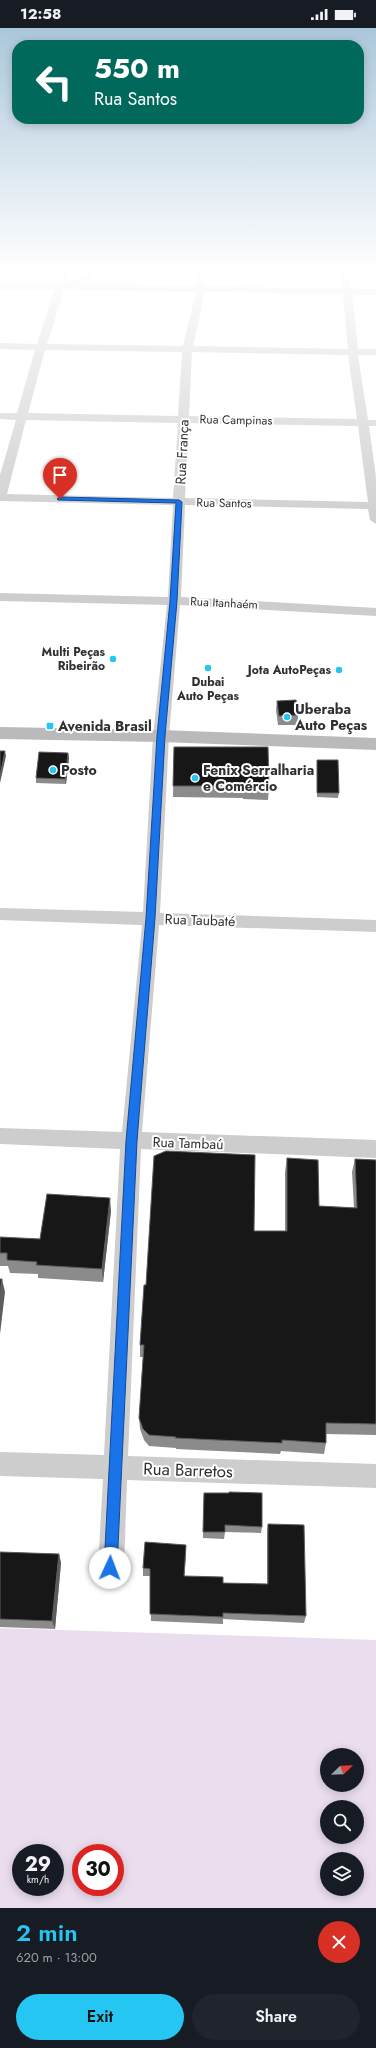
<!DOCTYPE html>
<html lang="en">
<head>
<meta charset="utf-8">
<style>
  :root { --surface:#171b24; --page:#20242c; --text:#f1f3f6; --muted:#9ea1a6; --accent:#26c6f3 }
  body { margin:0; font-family:Jost,sans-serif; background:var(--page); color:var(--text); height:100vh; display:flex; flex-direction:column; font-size:15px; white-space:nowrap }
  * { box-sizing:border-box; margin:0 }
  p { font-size:13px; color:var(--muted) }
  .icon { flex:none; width:22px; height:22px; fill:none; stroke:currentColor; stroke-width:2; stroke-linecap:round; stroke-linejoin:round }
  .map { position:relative; height:1880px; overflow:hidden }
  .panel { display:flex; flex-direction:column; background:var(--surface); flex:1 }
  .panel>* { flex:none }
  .hud { position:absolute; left:12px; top:12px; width:352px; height:84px; border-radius:16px; box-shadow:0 2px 10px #0003; background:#00695c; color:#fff; overflow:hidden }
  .needle { width:26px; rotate:67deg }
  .buttons { position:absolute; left:320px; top:1720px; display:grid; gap:8px }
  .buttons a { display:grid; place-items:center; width:44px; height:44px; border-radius:50%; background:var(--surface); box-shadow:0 2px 10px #0003; font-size:20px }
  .speed { position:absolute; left:12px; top:1816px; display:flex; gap:8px; font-size:20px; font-weight:700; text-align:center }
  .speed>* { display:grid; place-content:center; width:52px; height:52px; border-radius:50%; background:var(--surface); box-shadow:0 2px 10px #0003; line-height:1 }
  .speed small { font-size:10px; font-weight:400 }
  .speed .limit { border:6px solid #d22; background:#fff; color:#111 }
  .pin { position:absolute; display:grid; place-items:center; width:34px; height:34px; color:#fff; margin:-41px -17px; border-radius:50% 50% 50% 0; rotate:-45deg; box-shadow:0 0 4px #0007 }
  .pin .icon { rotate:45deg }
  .me { position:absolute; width:44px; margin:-22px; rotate:2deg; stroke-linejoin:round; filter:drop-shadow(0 0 3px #0008) }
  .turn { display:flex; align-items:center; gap:14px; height:84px; padding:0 16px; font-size:18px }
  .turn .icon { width:52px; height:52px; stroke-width:2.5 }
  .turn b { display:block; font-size:28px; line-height:34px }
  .round { display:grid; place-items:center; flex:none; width:42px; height:42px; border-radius:21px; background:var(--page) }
  .headline { display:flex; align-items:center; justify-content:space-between; height:68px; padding:0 16px }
  h1 { font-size:24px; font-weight:600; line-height:30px; color:var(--accent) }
  .cta { display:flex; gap:8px; margin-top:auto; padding:8px 16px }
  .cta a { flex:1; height:46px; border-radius:24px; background:var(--accent); color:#111; font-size:16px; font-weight:600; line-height:46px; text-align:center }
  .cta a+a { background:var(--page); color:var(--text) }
  .status { display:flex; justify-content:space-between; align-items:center; height:28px; padding:0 20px; background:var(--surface); direction:ltr }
  .status svg { height:11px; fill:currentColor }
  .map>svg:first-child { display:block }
  .green { fill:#eaddee; fill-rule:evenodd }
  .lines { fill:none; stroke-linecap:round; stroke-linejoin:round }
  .service { stroke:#cdcdcd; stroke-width:5 }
  .minor { fill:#cdcdcd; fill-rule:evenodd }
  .secondary { fill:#bababa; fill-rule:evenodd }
  .wall { fill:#8b8b8b }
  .shaded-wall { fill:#5d5d5d }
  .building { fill:#171717; stroke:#5d5d5d }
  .route { fill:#1a73e8; stroke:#114b97 }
  .poi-dot { fill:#26c6f3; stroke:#fff; stroke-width:1.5 }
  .labels { text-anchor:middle; stroke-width:4; stroke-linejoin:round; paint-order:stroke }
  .far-street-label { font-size:12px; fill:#303030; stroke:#fff }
  .far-poi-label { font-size:12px; font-weight:bold; fill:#303030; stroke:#fff; text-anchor:end }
  .street-label { font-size:14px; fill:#303030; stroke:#fff }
  .poi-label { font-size:14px; font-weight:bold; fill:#303030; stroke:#fff; text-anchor:start }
  .near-street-label { font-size:17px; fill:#303030; stroke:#fff }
</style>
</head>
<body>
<div class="status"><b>12:58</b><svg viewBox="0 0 49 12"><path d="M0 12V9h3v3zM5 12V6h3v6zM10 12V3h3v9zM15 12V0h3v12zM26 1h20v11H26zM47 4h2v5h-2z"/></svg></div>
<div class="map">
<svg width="376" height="1880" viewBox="0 0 376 1880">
  <rect width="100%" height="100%" fill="#fff"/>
  <path class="green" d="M0,1600L376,1612V1880H0ZM327,1727H357V1757H327ZM327,1779H357V1809H327ZM21,1825H55V1859H21ZM81,1825H115V1859H81ZM327,1831H357V1861H327Z"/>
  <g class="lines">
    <polyline class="service" points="61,257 88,251 91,243"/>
    <path class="minor" d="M61,243H70L65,256L197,258V243H206V258L342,261L340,243H349L351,261H376V267L352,266L358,321H376V327H358L368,392H376V398H369L376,449V496L370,492L368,481L185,477L181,569L376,580V588L180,577L169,708L160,885L376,892V904L159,897L142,1104L376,1112V1130L141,1121L128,1428L376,1436V1460L127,1452L124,1540L120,1549L111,1553L102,1549L98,1540L103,1451L0,1448V1424L104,1427L120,1121L0,1116V1100L122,1104L142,897L0,892V880L143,884L153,708L167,577L0,573V565L168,569L173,477L0,473V447L16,392L0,391V385H17L35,322L0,321V315L37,316L54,262L0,261V255L56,256ZM64,262L196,264L183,318L47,316ZM205,264L343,266L348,321L193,318ZM45,322L182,324L178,388L28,385ZM192,324L348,327L357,391L189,388ZM26,392L178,395L173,470L7,466ZM189,395L358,398L368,474L185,470Z"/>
    <polygon class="secondary" points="0,699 161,702 376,710 376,722 161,714 0,711"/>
  </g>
  <g class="wall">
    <polygon points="277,673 298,687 298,697 278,697 276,682"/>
    <polygon points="174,719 269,760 268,772 243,771 243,770 173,769"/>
    <polygon points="68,725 69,730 66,756 36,755 36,750"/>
    <polygon points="317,732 339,765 338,770 317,769"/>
    <polygon points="287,1130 319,1178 354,1180 352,1144 355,1131 376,1132 376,1407 326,1406 326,1415 324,1426 281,1423 280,1426 176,1421 176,1420 149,1418 144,1412 140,1401 139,1390 143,1329 140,1329 140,1317 146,1257 254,1203 285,1203 285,1144"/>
    <polygon points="111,1183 103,1254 38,1250 38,1246 10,1245 8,1238 0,1238 0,1209 40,1211"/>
    <polygon points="204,1465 262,1499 261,1505 225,1504 224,1511 203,1510"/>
    <polygon points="268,1496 306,1588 304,1595 223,1591 223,1596 151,1593 150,1548 143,1548 143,1540 186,1517 184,1548 223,1555 267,1556 267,1503"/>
    <polygon points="0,1524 59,1526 61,1535 55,1601 0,1599"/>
  </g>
  <g class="shaded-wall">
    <polygon points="5,723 6,728 0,755 0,748"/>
    <polygon points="68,725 69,730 66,756 65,751"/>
    <polygon points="110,1170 111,1183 103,1254 102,1241"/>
    <polygon points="2,1251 5,1264 0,1306 0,1266"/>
    <polygon points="186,1517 186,1524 184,1555 184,1548"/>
    <polygon points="59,1526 61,1535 55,1601 52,1593"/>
  </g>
  <g class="building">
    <polygon points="296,672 298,687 279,688 277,673"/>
    <polygon points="174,719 268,719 269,760 243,760 243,758 173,758"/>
    <polygon points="0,723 5,723 0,748"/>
    <polygon points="39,724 68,725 65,751 36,750"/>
    <polygon points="317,732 338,732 339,765 317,765"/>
    <polygon points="166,1123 255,1127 254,1203 287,1203 287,1130 318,1132 319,1178 357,1180 355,1131 376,1132 376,1396 326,1395 326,1415 282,1412 282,1415 175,1410 176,1409 149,1407 143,1401 139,1390 144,1317 140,1317 144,1257 146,1257 154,1128"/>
    <polygon points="47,1166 110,1170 102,1241 36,1237 37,1234 7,1232 7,1225 0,1225 0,1209 40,1211"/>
    <polygon points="0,1251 2,1251 0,1266"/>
    <polygon points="229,1464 262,1465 262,1499 225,1497 225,1504 203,1504 204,1465 229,1465"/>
    <polygon points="268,1496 304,1497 306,1588 223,1585 223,1589 150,1586 150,1541 143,1540 145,1514 186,1517 184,1548 223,1549 223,1555 268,1556"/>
    <polygon points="0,1524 59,1526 52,1593 0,1591"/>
  </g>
  <linearGradient id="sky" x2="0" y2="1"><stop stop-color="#abc7db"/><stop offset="0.48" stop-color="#fff"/><stop offset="1" stop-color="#fff" stop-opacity="0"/></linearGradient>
  <rect width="376" height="506" fill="url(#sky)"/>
  <polygon class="route" points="60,469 179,472 182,474 177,573 165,708 155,890 137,1113 117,1540 115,1545 110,1547 106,1545 104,1540 126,1113 146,890 157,708 170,573 176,475 58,472 57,471"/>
  <g class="poi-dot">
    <circle cx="113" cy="631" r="4"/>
    <circle cx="208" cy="640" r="4"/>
    <circle cx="339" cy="642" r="4"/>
    <circle cx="287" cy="689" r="4"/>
    <rect x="46" y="694" width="8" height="8" rx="2"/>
    <circle cx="53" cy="742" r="4"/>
    <circle cx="195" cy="750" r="4"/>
  </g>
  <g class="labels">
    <g class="far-street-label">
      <text transform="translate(236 392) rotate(1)" y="4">Rua Campinas</text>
      <text transform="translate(224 475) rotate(1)" y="4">Rua Santos</text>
      <text transform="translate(224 575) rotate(3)" y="4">Rua Itanhaém</text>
    </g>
    <g class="far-poi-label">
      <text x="105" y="628">Multi Peças<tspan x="105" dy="14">Ribeirão</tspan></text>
      <text x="331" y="646">Jota AutoPeças</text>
      <text x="208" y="658" text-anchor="middle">Dubai<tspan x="208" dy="14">Auto Peças</tspan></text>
    </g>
    <g class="street-label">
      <text transform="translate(182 424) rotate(-87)" y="5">Rua França</text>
      <text transform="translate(200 892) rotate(2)" y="5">Rua Taubaté</text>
      <text transform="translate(188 1115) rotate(2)" y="5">Rua Tambaú</text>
    </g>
    <g class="poi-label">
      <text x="295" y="686">Uberaba<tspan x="295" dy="16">Auto Peças</tspan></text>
      <text x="58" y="703">Avenida Brasil</text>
      <text x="61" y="747">Posto</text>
      <text x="203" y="747">Fenix Serralharia<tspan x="203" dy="16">e Comércio</tspan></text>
    </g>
    <g class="near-street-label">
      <text transform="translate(188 1442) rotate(2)" y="6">Rua Barretos</text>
    </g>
  </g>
</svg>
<div class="buttons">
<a><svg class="needle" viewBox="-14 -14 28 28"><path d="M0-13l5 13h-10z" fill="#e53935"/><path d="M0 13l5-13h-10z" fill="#9ea1a6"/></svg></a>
<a><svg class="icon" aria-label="search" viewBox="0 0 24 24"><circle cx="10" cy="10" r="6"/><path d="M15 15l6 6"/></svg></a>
<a><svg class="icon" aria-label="layers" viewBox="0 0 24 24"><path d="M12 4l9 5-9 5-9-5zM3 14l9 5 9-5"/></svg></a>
</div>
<div class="speed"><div>29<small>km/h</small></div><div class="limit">30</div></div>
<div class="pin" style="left:60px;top:471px;background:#d93025"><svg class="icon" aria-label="arrive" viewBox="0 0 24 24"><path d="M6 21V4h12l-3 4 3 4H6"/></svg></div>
<svg class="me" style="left:110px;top:1540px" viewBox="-20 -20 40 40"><circle r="19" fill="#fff"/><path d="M0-13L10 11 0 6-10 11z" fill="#1a73e8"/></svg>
<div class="hud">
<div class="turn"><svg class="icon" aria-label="left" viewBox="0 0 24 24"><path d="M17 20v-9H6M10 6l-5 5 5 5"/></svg><div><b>550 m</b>Rua Santos</div></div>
</div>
</div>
<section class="panel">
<div class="headline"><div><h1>2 min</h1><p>620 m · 13:00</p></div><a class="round" style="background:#d93025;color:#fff"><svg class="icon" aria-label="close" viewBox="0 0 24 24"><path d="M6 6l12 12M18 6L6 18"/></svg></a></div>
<div class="cta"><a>Exit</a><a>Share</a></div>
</section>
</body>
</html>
